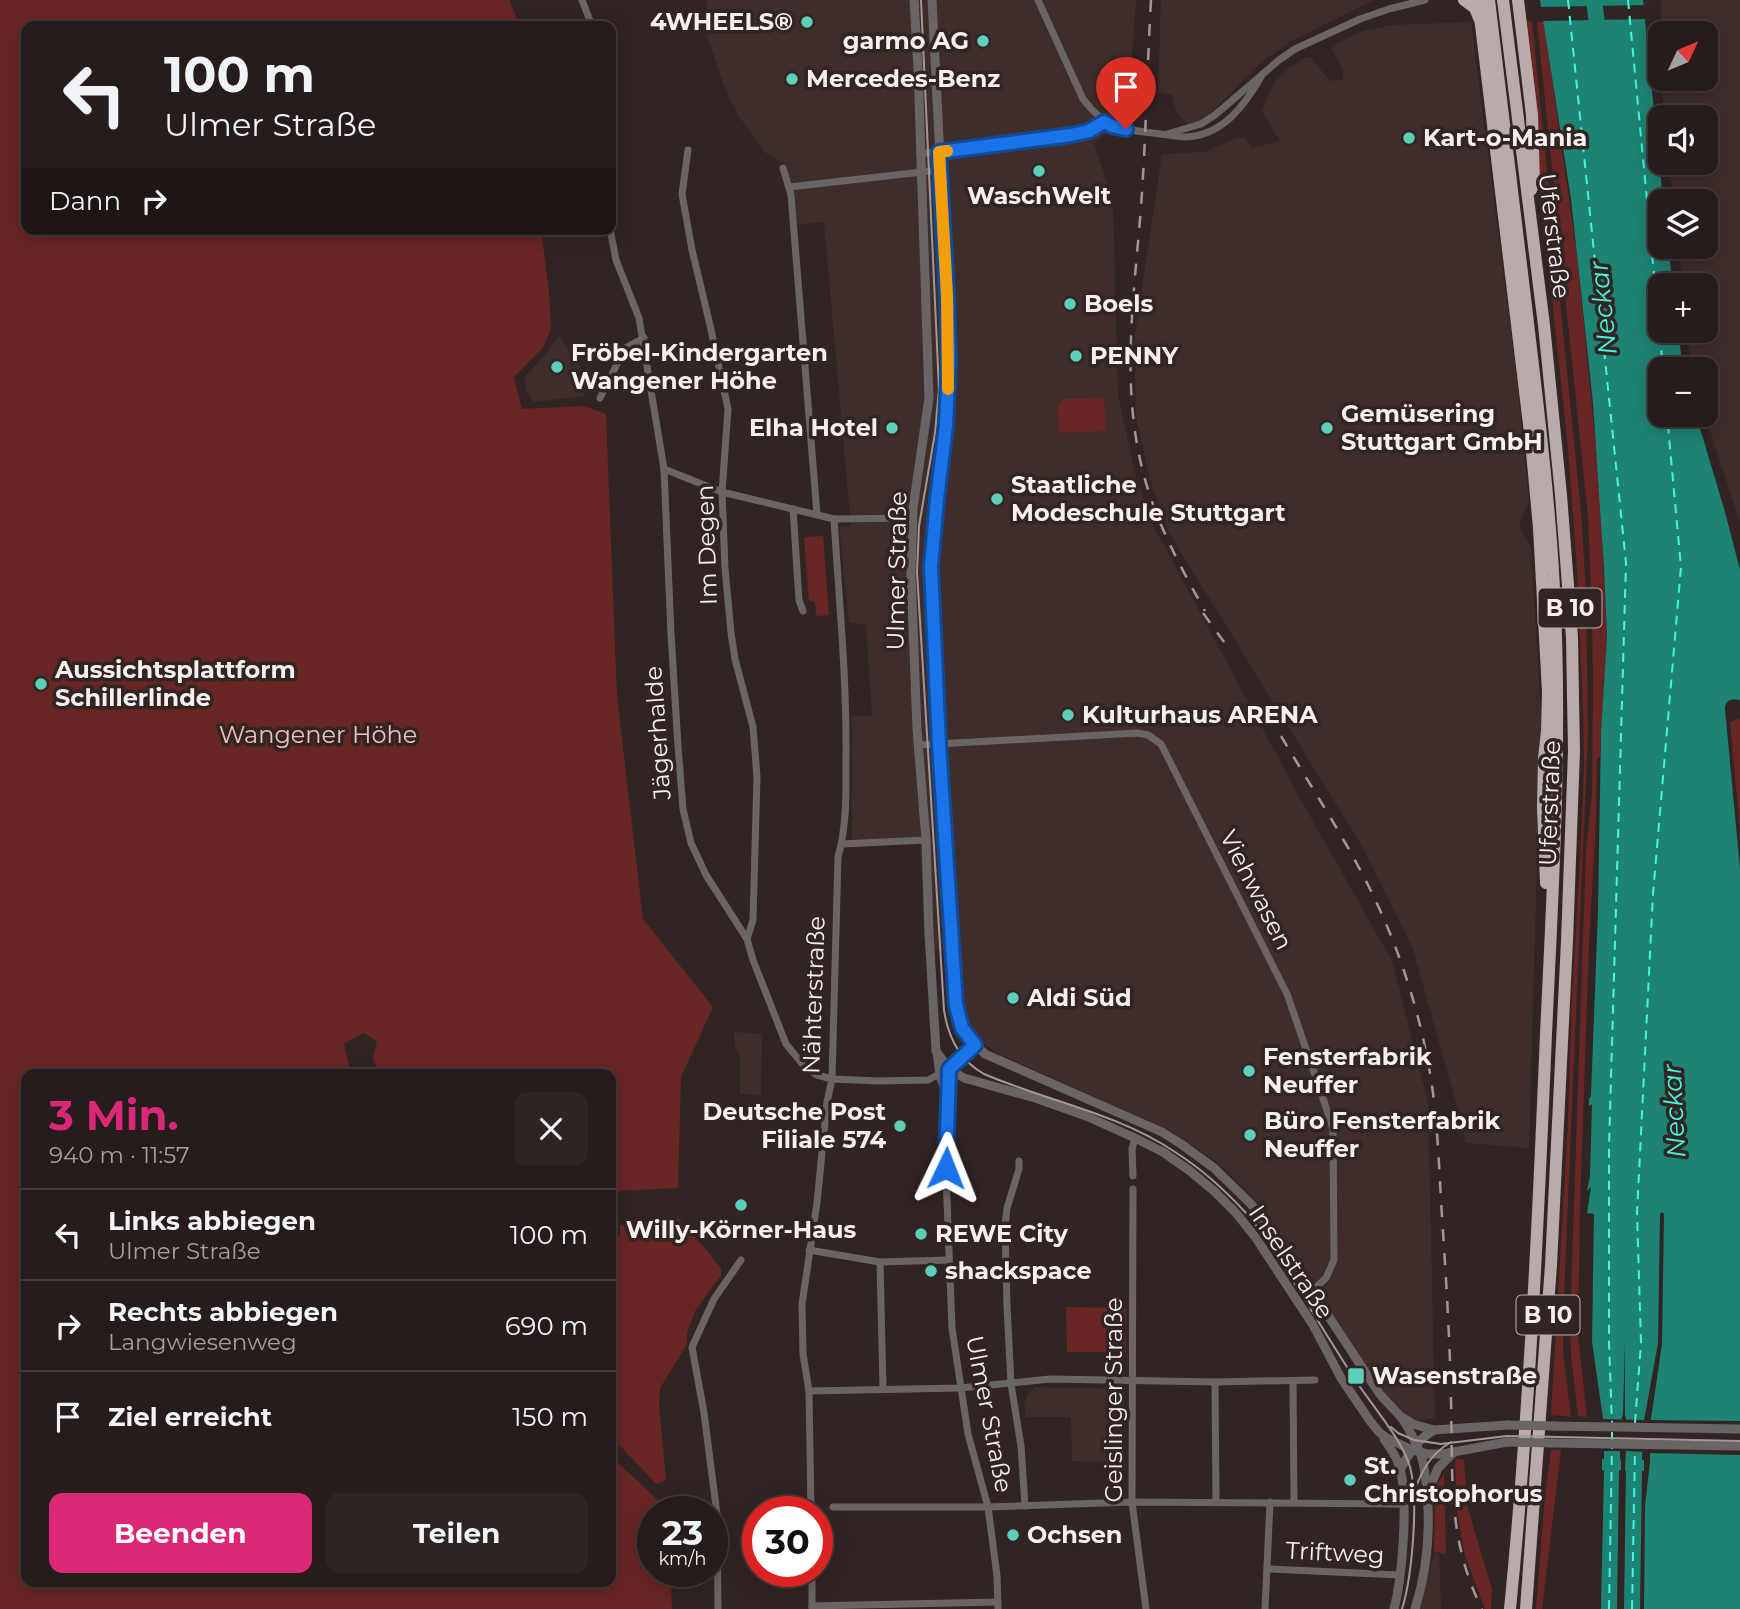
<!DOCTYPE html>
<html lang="de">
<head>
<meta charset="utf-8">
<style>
  :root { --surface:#251c1b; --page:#2d2524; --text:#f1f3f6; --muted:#a3a1a3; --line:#423a3a; --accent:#db2777 }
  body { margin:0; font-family:Montserrat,sans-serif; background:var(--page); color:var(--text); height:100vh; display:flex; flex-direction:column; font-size:26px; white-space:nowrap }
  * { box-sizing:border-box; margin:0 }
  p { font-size:23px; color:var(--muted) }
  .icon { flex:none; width:38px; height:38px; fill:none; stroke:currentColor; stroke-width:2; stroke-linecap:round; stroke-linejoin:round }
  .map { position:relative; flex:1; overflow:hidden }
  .sheet { position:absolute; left:21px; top:1069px; width:595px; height:518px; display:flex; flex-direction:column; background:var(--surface); border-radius:14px; box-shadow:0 4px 18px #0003,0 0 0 2px var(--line) }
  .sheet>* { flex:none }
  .guide { position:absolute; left:21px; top:21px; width:595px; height:214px; border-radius:14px; box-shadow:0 4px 18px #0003,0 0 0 2px var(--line); background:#251c1b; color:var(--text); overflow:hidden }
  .needle { width:46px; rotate:46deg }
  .controls { position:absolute; left:1648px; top:21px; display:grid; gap:14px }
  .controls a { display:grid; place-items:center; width:70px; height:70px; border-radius:14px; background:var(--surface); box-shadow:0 4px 18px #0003,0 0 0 2px var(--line); font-size:35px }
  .speed { position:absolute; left:637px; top:1496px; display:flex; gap:14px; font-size:35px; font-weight:700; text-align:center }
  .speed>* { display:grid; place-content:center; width:91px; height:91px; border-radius:50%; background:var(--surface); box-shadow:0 4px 18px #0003,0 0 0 2px var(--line); line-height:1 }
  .speed small { font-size:18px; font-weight:400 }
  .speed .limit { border:10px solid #d22; background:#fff; color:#111 }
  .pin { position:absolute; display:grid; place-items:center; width:60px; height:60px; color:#fff; margin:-72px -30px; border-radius:50% 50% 50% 0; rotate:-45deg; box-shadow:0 0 7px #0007 }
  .pin .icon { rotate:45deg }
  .me { position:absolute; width:77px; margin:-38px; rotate:2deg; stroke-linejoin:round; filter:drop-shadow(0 0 5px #0008) }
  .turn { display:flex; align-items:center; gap:24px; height:147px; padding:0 28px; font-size:32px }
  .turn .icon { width:91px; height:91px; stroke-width:2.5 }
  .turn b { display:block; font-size:49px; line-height:60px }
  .then { display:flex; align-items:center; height:66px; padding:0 28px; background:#0003; gap:14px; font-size:26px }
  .round { display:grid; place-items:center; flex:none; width:74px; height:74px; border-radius:14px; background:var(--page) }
  .summary { display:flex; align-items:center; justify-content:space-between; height:119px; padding:0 28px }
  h1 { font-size:42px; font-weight:700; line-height:52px; color:var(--accent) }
  .cta { display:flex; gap:14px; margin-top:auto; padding:14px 28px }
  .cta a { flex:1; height:80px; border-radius:14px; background:var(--accent); color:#fff; font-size:28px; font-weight:700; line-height:80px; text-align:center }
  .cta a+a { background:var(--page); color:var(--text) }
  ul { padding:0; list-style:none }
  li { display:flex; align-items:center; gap:21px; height:91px; padding:0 28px; border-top:2px solid var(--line) }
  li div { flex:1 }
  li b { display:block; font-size:26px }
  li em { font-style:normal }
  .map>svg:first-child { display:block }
  .built { fill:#3f2d2b }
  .green { fill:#672524 }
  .water { fill:#1d8374 }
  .pier { fill:#312524 }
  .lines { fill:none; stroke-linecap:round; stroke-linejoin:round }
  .river { stroke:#1d8374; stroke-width:16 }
  .ferry { stroke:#44f7db; stroke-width:2; stroke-dasharray:9 7; stroke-linecap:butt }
  .minor { stroke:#6b6464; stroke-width:7 }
  .tertiary { stroke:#6b6464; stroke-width:9 }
  .trunk { stroke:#b9abaa; stroke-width:12 }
  .tram { stroke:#a29897; stroke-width:2 }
  .rail { stroke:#a29897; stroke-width:2.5; stroke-dasharray:12 12; stroke-linecap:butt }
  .tertiary-bridge { stroke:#6b6464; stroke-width:9 }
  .route-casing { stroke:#114b97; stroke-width:18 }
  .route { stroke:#1a73e8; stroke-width:12 }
  .slow { stroke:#f59e0b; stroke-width:12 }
  .poi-dot { fill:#5dceb9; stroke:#312524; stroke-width:2.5 }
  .labels { text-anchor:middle; stroke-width:7; stroke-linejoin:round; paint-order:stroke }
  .shield { fill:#312524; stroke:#bcb2b1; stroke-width:2 }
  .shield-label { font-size:23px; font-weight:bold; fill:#f7efee }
  .poi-label { font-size:24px; font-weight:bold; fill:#f7efee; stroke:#312524; text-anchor:start }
  .street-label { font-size:24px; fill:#f7efee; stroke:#312524 }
  .park-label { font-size:24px; fill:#f2c0bc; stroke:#312524 }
  .water-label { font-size:26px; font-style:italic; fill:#44f7db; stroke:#312524 }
</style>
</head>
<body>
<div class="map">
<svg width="1740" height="1609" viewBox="0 0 1740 1609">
  <rect width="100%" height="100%" fill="#312524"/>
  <g class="built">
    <polygon points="706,0 1136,0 1128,116 1094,143 1113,202 1118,395 1136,477 1154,527 1301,800 1392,961 1428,1102 1435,1419 1415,1420 1399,1410 1384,1392 1256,1201 1218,1163 1169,1130 997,1053 980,1041 969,1028 962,1011 958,949 925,951 920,840 852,842 852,717 872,715 866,625 849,622 839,526 851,527 824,222 797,225 795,198 786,165 766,153 738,115 725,89 707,35 710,25"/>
    <polygon points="1161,0 1374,0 1292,41 1260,63 1209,115 1199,122 1187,125 1176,112 1172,94 1158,93"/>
    <polygon points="1661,0 1740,0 1740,523 1705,415 1706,415 1706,369 1691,369 1687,331 1706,331 1706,285 1682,285 1679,247 1706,247 1706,201 1674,201 1669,163 1706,163 1706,117 1664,117 1662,79 1706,79 1706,33 1661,33"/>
    <polygon points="1471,22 1517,381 1529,501 1519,525 1531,548 1541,717 1529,1148 1465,1143 1463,1127 1412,946 1363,848 1169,533 1149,477 1136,414 1134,341 1162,154 1204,152 1240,137 1245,138 1252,148 1280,141 1262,111 1274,83 1289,68 1306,57 1311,58 1330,81 1343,79 1343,68 1331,49 1332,46 1363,31 1391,25"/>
    <polygon points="559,336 588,378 588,386 584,396 534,402 526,390 525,377 544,356"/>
    <polygon points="734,1032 762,1034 761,1095 740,1094 740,1057 735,1047"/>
    <polygon points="1035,1387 1121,1389 1121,1462 1072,1461 1071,1417 1026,1417 1024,1403 1028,1394"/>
    <polygon points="1435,1553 1439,1554 1441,1609 1418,1609"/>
  </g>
  <g class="green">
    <polygon points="0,0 509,0 520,26 26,26 26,229 541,229 549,292 551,329 542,349 514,377 522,409 584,406 606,414 617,696 643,919 713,1007 681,1077 678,1188 618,1191 618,1173 611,1173 611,1074 379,1074 373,1059 377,1041 363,1033 344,1044 351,1074 26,1074 26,1582 611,1582 611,1456 667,1509 667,1512 653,1512 653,1572 670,1572 672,1609 0,1609"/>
    <polygon points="1524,21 1532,21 1581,511 1586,591 1588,733 1565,1270 1563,1351 1571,1417 1551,1415 1568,1121 1572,997 1579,878 1584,771 1583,709 1577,568 1568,449 1551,289 1542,226 1538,161"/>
    <polygon points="1537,22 1544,22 1577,255 1599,477 1607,636 1600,756 1597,759 1596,822 1589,943 1580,1207 1578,1336 1587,1417 1578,1416 1571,1355 1570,1323 1586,849 1592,793 1593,685 1592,612 1588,517"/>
    <polygon points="1104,398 1106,431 1059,433 1058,406 1064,399"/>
    <polygon points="823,536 829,615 816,616 815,602 809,601 804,537"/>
    <polygon points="1740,718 1740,830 1730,722"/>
    <polygon points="678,1218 709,1253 721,1269 721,1275 695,1311 687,1332 687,1344 660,1388 659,1406 666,1480 656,1484 611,1436 611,1237 620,1236 620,1225"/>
    <polygon points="1066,1307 1126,1308 1126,1352 1067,1352"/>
    <polygon points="1551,1450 1561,1450 1542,1609 1536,1609 1544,1505"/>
    <polygon points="1455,1458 1464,1460 1467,1506 1492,1589 1491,1609 1485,1609 1465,1556 1457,1512"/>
    <polygon points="1444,1473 1446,1554 1434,1552 1435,1488"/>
  </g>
  <path class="water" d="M1540,0H1643L1663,201H1661V247H1668L1673,285H1661V331H1678L1683,369H1661V415H1696L1725,512L1740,570V700C1732,698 1725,700 1725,709L1740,869V1609H1644L1645,1506L1650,1462V1426L1662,1344L1664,1214L1662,1212L1660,1214L1658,1343L1643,1426L1642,1460H1644V1471H1642L1640,1609H1624L1626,1471L1625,1470L1627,1425L1625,1414V1343L1623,1414L1620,1425V1459L1621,1460V1470L1619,1471L1617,1609H1601L1604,1471L1602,1470V1459H1604V1425L1592,1342L1594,1214L1587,1213L1591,1187L1587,1191L1590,1176L1592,1104L1589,1106V1099L1591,1096L1598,910L1601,733L1607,637L1604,568L1593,403L1579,273L1571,199Z"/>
  <g class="pier">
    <polygon points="1647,5 1649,19 1596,20 1540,21 1538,7"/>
    <polygon points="1600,1419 1648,1420 1646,1453 1645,1452 1626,1451 1625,1458 1621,1458 1621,1451 1600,1451"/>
    <polygon points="1648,1420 1740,1421 1740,1455 1647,1453"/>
  </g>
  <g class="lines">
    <polyline class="river" points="1594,0 1599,39"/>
    <g class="ferry">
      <polyline points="1568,0 1626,563 1609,1147 1609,1342 1612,1424"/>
      <polyline points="1628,0 1663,369"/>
      <polyline points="1635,1423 1641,1343 1637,1213 1653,894 1681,567 1667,415"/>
      <polyline points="1612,1441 1612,1429"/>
      <polyline points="1609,1609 1612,1447"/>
      <polyline points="1632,1609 1635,1449"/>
    </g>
    <g class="minor">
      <polyline points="582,0 592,26"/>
      <path d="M1038,0L1083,99C1104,127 1119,129 1153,133C1164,134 1175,137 1185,137C1223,136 1245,105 1262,75"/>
      <polyline points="1167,134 1201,124 1215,115 1279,60 1295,49 1360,19 1389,9 1425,0"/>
      <polyline points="688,150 682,194 692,250 710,325 728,409 722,492 725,568 731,633 735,659 753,727 757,777 753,920 747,939"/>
      <polyline points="920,154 1071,135 1089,131 1104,122"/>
      <polyline points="783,168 791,195 817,514"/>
      <polyline points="789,187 940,170"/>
      <polyline points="610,229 616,260 639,318 664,469 671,634 678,746 683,809 691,843 706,875 747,939 753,960 786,1044 805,1067 817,1075 832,1079 878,1081 928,1080 949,1069 975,1045"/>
      <polyline points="600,398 625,348 644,338"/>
      <polyline points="664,469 722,492 834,519 912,518"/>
      <polyline points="793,509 799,600 803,611"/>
      <polyline points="919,745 1137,733 1148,735 1161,744 1287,994 1321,1092 1333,1129 1334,1260 1326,1278 1312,1291"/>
      <polyline points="842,844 926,840"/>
      <polyline points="936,1052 939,1075 946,1095"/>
      <polyline points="949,1069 946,1175 952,1328 968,1434 988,1507 997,1576 998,1609"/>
      <polyline points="1019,1161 1019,1169 1007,1208 1005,1225 1007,1306 1011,1384 1021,1446 1025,1506"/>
      <polyline points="1133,1176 1132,1149 1135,1138"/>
      <polyline points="1133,1189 1132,1502 1146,1609"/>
      <polyline points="809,1250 880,1262 949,1260"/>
      <polyline points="880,1262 883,1388"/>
      <polyline points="1293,1381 1294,1503"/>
      <polyline points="1215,1382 1216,1502"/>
      <polyline points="809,1391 960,1388 1050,1379 1215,1382 1315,1380"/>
      <polyline points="833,1507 988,1507 1132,1502 1403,1504"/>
      <path d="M811,1512L809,1391L803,1354L802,1304L817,1203L827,1102L832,1079L838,857C847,825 846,793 846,761C847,680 839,600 834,519"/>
      <polyline points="1268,1569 1400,1575"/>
      <polyline points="812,1572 812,1608"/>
      <polyline points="812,1606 998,1602"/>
      <polyline points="718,1609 717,1514 704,1413 692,1347 714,1299 741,1260"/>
      <polyline points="1265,1609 1270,1502"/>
    </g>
    <g class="tertiary">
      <polyline points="914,0 918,68 929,398 913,508 911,574 917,729 926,840 929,933 936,1051 949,1069 964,1078 1035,1098 1086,1116 1135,1138 1163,1152 1190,1171 1214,1191 1236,1213 1256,1238 1313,1325 1341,1378 1370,1421 1379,1432 1387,1438 1412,1450 1428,1454 1443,1454 1507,1442"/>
      <path d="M932,0L947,296L949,358L946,425L937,499L931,567L939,744L957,1015C963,1031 972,1043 985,1054L1162,1132L1181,1144L1214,1168L1251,1204L1277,1238L1379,1393C1386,1402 1394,1409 1401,1417C1408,1426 1414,1439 1419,1450C1424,1460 1424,1470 1426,1481C1431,1524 1428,1568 1415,1609"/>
      <polyline points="1401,1417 1413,1424 1434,1430 1508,1425"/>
      <polyline points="1553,1426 1740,1429"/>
      <path d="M1384,1439C1389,1446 1395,1454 1398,1463C1410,1492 1402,1578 1394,1609"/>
      <polyline points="1552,1443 1740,1446"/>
      <path d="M1400,1470C1409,1453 1417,1440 1434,1430"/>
      <polyline points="1429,1490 1438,1468 1454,1452"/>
    </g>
    <g class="trunk">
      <polyline points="1464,0 1475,8 1479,18"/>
      <polyline points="1478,0 1531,441 1539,528 1548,692 1547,731 1544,759 1543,807 1546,883"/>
      <path d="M1489,0C1501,102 1513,204 1526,306C1537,400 1549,494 1554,588C1562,737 1553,886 1546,1034C1538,1226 1529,1418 1510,1609"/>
      <polyline points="1503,0 1544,325 1561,495 1572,637 1573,697 1574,751 1567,941 1551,1265 1526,1609"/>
      <polyline points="1518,0 1532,115 1534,183 1531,190"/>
    </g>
    <g class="tram">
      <path d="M921,0L939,389L935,433L919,526L917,572L944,1010C948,1037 959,1060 984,1074C1047,1101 1117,1113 1175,1152C1202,1169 1225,1190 1247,1214C1263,1232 1276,1254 1289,1275C1311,1309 1332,1344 1354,1378C1370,1403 1402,1439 1410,1467C1419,1500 1412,1577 1402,1609"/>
      <polyline points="1391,1427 1398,1433 1414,1440 1441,1444 1507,1436 1740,1441"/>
      <path d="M1415,1491C1421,1470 1432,1453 1451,1442"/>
    </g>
    <g class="rail">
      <path d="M1151,0C1147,69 1146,138 1141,207C1134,298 1120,386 1144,476C1157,524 1181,568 1205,611"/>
      <polyline points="1203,613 1227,646"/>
      <path d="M1281,736C1310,785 1341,832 1367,883C1398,944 1420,1011 1431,1079C1438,1124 1439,1170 1442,1216C1446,1278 1450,1340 1451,1401C1453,1476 1447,1539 1482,1609"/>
    </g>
    <g class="tertiary-bridge">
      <polyline points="1508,1425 1553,1426"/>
      <polyline points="1507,1442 1552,1443"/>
    </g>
  </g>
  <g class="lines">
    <defs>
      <polyline id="route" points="946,1168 949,1069 975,1045 962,1028 956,1005 939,744 931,567 937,499 946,425 949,358 947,296 939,152 1071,135 1089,131 1104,122 1112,126 1126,129"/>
    </defs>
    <use href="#route" class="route-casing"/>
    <use href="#route" class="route"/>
    <polyline class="slow" points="947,151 939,152 947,296 948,389"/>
  </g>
  <g class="poi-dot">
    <circle cx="807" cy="22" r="7"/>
    <circle cx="983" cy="41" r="7"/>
    <circle cx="792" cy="79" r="7"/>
    <circle cx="1409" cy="138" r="7"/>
    <circle cx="1039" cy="171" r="7"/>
    <circle cx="1070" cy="304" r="7"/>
    <circle cx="1076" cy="356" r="7"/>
    <circle cx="557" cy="367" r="7"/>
    <circle cx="892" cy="428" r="7"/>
    <circle cx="1327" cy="428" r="7"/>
    <circle cx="997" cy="499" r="7"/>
    <circle cx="41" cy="684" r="7"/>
    <circle cx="1068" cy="715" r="7"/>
    <circle cx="1013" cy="998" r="7"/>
    <circle cx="1249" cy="1071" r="7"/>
    <circle cx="900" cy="1126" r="7"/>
    <circle cx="1250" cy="1135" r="7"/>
    <circle cx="741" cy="1205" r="7"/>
    <circle cx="921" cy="1234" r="7"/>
    <circle cx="931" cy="1271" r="7"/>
    <rect x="1347" y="1367" width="18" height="18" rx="3.5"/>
    <circle cx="1350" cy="1480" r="7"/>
    <circle cx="1013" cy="1535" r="7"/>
  </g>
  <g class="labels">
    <g class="shield">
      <rect x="1538.5" y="588.5" width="63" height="39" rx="5"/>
      <rect x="1516.5" y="1295.5" width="63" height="39" rx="5"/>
    </g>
    <g class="shield-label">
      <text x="1570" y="616">B 10</text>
      <text x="1548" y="1323">B 10</text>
    </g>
    <g class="poi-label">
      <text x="793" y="30" text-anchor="end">4WHEELS®</text>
      <text x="969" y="49" text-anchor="end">garmo AG</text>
      <text x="806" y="87">Mercedes-Benz</text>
      <text x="1423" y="146">Kart-o-Mania</text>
      <text x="1039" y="204" text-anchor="middle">WaschWelt</text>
      <text x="1084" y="312">Boels</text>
      <text x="571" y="361">Fröbel-Kindergarten<tspan x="571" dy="28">Wangener Höhe</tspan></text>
      <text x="1090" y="364">PENNY</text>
      <text x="1341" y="422">Gemüsering<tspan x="1341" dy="28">Stuttgart GmbH</tspan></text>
      <text x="878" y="436" text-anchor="end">Elha Hotel</text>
      <text x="1011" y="493">Staatliche<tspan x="1011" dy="28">Modeschule Stuttgart</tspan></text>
      <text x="55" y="678">Aussichtsplattform<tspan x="55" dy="28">Schillerlinde</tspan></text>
      <text x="1082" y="723">Kulturhaus ARENA</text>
      <text x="1027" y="1006">Aldi Süd</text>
      <text x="1263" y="1065">Fensterfabrik<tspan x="1263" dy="28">Neuffer</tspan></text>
      <text x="886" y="1120" text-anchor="end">Deutsche Post<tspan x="886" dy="28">Filiale 574</tspan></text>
      <text x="1264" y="1129">Büro Fensterfabrik<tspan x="1264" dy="28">Neuffer</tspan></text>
      <text x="741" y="1238" text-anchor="middle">Willy-Körner-Haus</text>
      <text x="935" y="1242">REWE City</text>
      <text x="945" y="1279">shackspace</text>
      <text x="1372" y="1384">Wasenstraße</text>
      <text x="1364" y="1474">St.<tspan x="1364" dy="28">Christophorus</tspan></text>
      <text x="1027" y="1543">Ochsen</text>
    </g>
    <g class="street-label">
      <text transform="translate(1554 236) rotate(83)" y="8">Uferstraße</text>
      <text transform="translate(707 545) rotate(-92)" y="8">Im Degen</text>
      <text transform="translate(897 571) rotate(-89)" y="8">Ulmer Straße</text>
      <text transform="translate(658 733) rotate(-94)" y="8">Jägerhalde</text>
      <text transform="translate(1550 803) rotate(-88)" y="8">Uferstraße</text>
      <text transform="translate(1256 890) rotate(63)" y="8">Viehwasen</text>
      <text transform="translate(814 995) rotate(-88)" y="8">Nähterstraße</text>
      <text transform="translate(1291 1262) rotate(56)" y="8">Inselstraße</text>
      <text transform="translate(1114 1400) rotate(-90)" y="8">Geislinger Straße</text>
      <text transform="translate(989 1414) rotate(79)" y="8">Ulmer Straße</text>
      <text transform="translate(1335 1553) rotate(3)" y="8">Triftweg</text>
    </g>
    <g class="park-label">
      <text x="318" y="743">Wangener Höhe</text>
    </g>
    <g class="water-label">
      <text transform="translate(1603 308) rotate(-96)" y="9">Neckar</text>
      <text transform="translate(1674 1111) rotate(-93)" y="9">Neckar</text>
    </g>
  </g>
</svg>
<div class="controls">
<a><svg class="needle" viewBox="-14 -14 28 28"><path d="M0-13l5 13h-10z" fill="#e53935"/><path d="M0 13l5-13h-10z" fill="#a3a1a3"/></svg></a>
<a><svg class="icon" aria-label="sound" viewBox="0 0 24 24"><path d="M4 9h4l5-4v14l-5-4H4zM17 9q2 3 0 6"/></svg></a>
<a><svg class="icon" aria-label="layers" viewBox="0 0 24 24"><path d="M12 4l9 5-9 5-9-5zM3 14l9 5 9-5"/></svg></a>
<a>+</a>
<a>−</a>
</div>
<div class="speed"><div>23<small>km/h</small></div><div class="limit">30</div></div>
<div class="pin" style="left:1126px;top:129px;background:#d93025"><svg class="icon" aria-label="arrive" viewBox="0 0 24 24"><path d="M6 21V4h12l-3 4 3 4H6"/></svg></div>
<svg class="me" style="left:946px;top:1168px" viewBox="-20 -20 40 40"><path d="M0-17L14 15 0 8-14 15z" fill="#1a73e8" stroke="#fff" stroke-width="4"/></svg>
<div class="guide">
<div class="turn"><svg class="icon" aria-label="left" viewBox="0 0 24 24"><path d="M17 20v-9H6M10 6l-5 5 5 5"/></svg><div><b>100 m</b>Ulmer Straße</div></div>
<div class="then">Dann<svg class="icon" aria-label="right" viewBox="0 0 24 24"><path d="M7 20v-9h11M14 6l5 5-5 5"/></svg></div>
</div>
<section class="sheet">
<div class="summary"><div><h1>3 Min.</h1><p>940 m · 11:57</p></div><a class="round"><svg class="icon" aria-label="close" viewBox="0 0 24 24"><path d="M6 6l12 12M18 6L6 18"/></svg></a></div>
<ul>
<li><svg class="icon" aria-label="left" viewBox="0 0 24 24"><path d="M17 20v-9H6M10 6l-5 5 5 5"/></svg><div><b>Links abbiegen</b><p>Ulmer Straße</p></div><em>100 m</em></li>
<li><svg class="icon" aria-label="right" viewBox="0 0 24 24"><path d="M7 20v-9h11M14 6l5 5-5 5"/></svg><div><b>Rechts abbiegen</b><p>Langwiesenweg</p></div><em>690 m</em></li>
<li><svg class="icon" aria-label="arrive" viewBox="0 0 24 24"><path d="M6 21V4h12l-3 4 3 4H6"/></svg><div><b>Ziel erreicht</b></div><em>150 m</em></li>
</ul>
<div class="cta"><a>Beenden</a><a>Teilen</a></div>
</section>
</div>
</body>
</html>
